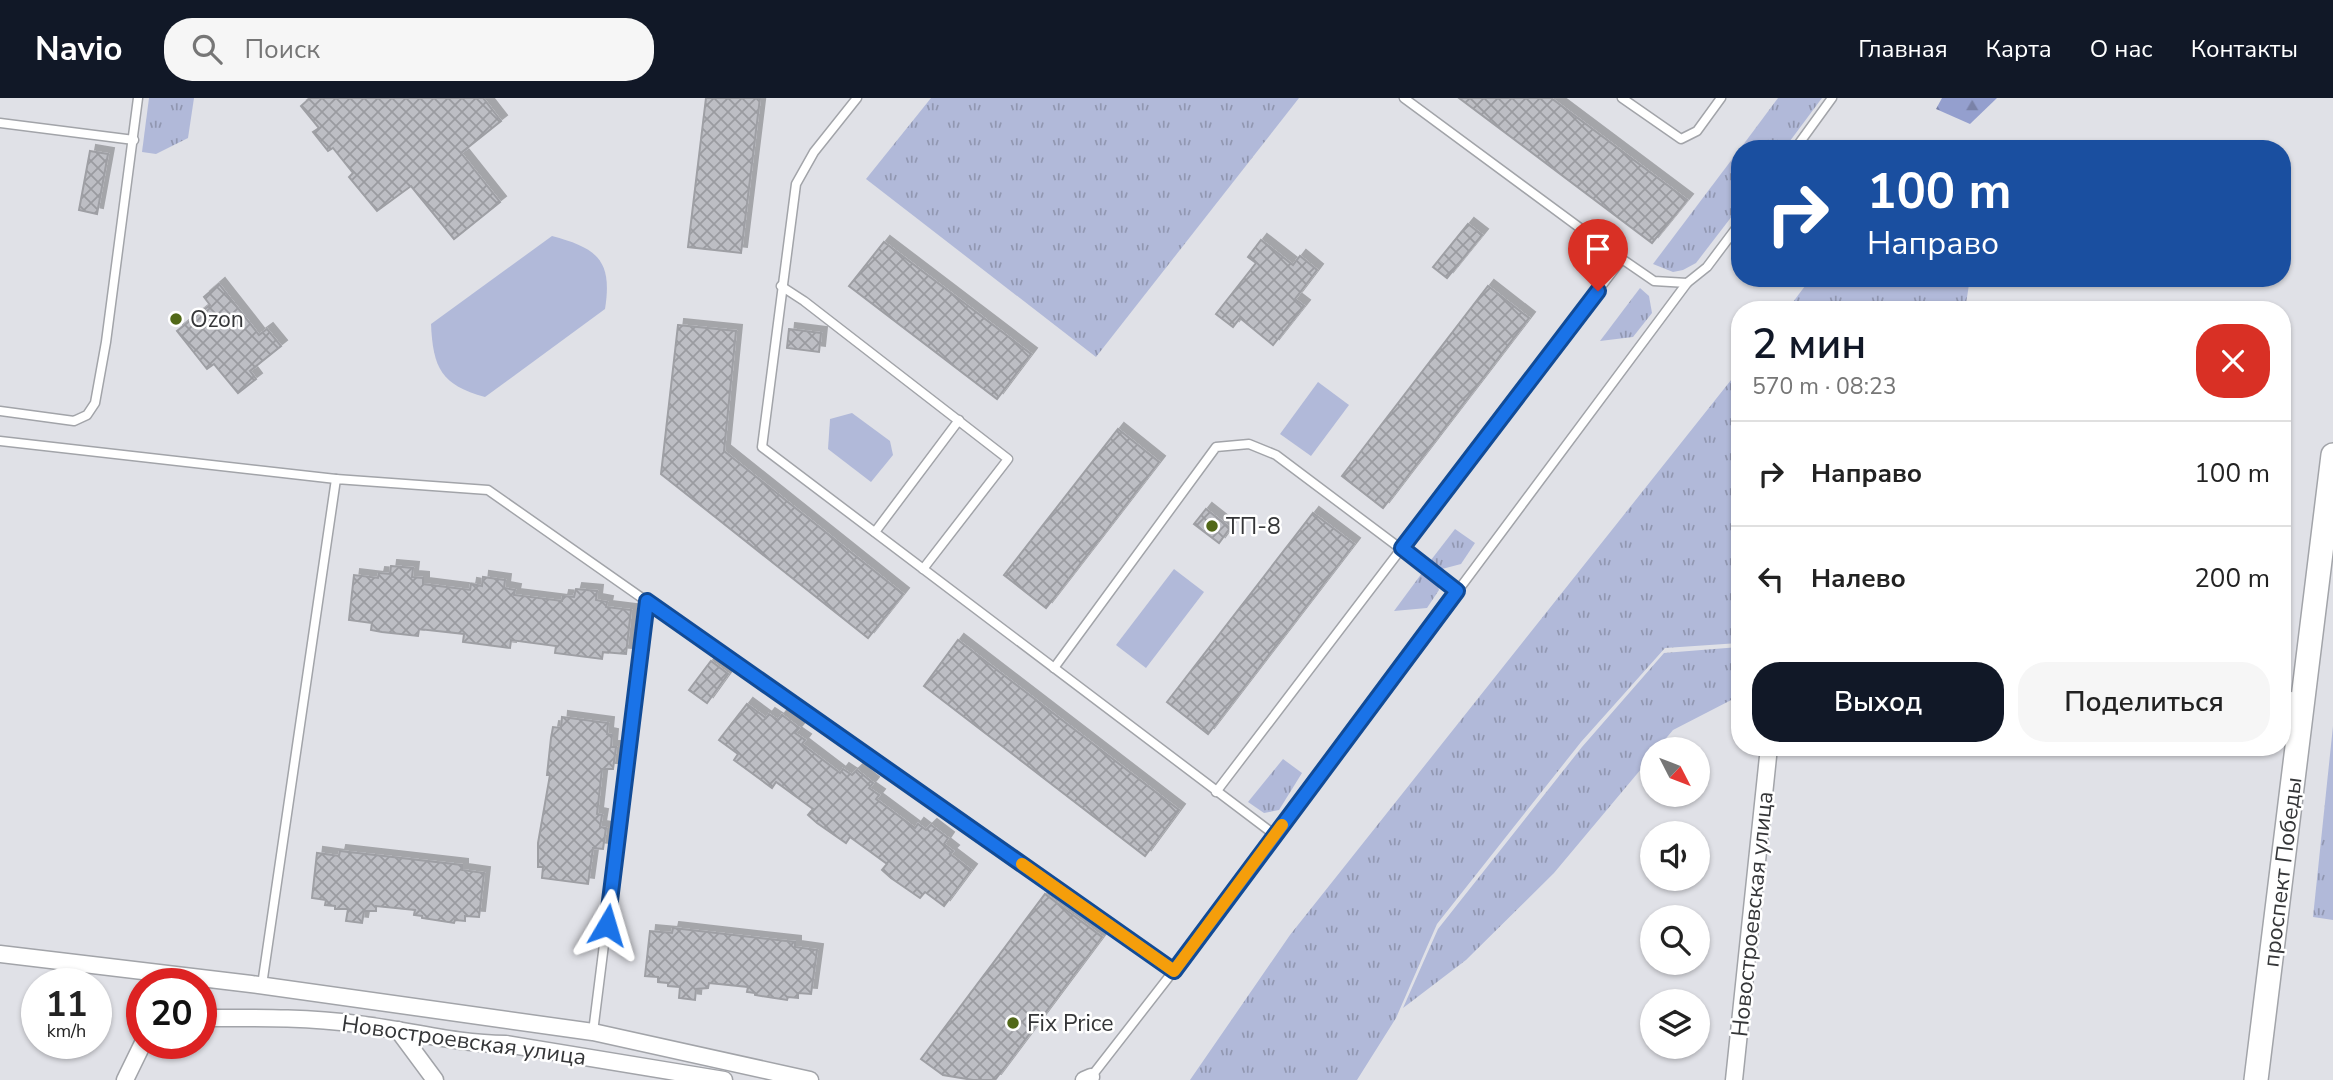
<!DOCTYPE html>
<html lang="ru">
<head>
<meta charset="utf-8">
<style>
  :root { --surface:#fff; --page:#f6f6f6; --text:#222; --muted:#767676; --line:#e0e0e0; --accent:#111827 }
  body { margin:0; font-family:"Nunito Sans",sans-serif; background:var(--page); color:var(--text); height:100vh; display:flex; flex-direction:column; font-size:26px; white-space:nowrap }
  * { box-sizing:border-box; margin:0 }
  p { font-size:23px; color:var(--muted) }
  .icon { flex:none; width:38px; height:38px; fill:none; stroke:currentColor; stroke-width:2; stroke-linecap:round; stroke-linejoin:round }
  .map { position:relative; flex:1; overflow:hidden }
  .sheet { position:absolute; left:1731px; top:203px; width:560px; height:455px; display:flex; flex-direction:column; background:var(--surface); border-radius:28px; box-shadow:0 2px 5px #0004 }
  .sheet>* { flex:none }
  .hud { position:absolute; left:1731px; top:42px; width:560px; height:147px; border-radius:28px; box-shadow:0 2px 5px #0004; background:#1a4fa0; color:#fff; overflow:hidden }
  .needle { width:46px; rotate:132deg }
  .controls { position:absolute; left:1640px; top:639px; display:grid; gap:14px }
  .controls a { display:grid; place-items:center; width:70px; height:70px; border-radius:50%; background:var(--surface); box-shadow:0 2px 5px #0004; font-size:35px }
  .speed { position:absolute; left:21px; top:870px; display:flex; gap:14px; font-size:35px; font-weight:700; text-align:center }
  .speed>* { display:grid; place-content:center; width:91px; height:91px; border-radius:50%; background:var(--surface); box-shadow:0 2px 5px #0004; line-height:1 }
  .speed small { font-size:18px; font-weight:400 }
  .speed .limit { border:10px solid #d22; background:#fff; color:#111 }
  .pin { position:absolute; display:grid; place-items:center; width:60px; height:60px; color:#fff; margin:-72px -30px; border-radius:50% 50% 50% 0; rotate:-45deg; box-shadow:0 0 7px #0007 }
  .pin .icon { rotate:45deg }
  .me { position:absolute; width:77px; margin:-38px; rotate:7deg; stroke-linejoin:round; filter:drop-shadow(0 0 5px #0008) }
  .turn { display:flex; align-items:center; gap:24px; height:147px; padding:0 21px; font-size:32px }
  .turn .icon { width:91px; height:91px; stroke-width:2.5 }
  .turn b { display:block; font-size:49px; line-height:60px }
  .round { display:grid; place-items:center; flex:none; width:74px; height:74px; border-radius:28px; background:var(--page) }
  .headline { display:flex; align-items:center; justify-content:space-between; height:119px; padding:0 21px }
  h1 { font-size:42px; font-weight:600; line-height:52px; color:var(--accent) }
  .cta { display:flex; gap:14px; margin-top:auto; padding:14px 21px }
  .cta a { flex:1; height:80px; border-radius:28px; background:var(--accent); color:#fff; font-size:28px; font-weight:600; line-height:80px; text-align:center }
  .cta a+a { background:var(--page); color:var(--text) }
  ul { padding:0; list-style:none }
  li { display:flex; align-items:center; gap:21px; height:105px; padding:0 21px; border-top:2px solid var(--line) }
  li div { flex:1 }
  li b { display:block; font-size:26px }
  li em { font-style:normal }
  header { display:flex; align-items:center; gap:42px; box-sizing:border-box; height:98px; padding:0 35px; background:var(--accent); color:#fff }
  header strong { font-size:33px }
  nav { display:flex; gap:38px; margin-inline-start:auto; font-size:24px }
  .search { width:490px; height:63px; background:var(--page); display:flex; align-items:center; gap:18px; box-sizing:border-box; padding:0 24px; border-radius:28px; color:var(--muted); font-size:26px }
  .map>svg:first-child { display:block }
  .grass { fill:url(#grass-tufts) }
  .forest { fill:url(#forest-firs) }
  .green { fill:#b1b9d9 }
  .building { fill:url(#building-cross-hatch); stroke:#9e9fa4; stroke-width:2; filter:url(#shadow) }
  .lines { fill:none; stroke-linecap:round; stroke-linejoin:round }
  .lane-casing { stroke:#a2a4a9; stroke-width:11 }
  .street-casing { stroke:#a2a4a9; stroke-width:19 }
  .secondary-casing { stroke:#a2a4a9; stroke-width:26 }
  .lane { stroke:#fff; stroke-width:8 }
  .street { stroke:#fff; stroke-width:16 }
  .secondary { stroke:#fff; stroke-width:23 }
  .route-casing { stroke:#114b97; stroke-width:18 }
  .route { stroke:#1a73e8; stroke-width:12 }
  .slow { stroke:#f59e0b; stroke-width:12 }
  .poi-dot { fill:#516818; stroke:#fff; stroke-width:2.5 }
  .labels { text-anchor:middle; stroke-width:5; stroke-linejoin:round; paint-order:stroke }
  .poi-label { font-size:23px; fill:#353638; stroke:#fff; text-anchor:start }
  .street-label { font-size:23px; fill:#353638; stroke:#fff }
</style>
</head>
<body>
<header>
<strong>Navio</strong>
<div class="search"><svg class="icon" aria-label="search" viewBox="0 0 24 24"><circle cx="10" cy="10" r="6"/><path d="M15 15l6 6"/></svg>Поиск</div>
<nav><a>Главная</a><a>Карта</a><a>О нас</a><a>Контакты</a></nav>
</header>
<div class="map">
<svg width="2333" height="982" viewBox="0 0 2333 982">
  <defs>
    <pattern id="grass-tufts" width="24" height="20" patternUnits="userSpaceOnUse" patternTransform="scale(1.75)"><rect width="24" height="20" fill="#b1b9d9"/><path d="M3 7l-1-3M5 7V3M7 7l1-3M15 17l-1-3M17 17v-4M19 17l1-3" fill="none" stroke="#9197b1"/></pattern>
    <pattern id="forest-firs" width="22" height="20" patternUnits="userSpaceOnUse" patternTransform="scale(1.75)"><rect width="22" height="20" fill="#949fce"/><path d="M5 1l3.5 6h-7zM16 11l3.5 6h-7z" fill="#7a82a8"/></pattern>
    <pattern id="building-cross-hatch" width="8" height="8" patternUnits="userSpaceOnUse" patternTransform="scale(1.75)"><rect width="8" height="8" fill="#bdbec4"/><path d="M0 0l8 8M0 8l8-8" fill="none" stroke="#9a9ba0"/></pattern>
    <filter id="shadow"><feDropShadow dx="6" dy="-6" stdDeviation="0" flood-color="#0004"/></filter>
  </defs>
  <rect width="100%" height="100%" fill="#e0e1e7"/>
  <g class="grass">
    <polygon points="149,0 194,0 188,40 156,56 142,54"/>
    <polygon points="931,0 1299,0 1096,259 866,81"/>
    <polygon points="1778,0 1822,0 1784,51 1740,51"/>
    <polygon points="1739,52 1739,109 1696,165 1683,172 1673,174 1653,166"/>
    <polygon points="1811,180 1970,180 1965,212 1787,212"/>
    <polygon points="1640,190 1649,198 1652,215 1633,239 1600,243"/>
    <polygon points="1739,272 1739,545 1665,550 1581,644 1437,826 1396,920 1357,982 1190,982 1290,837"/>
    <polygon points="1455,431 1475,445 1461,466 1442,471 1431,462"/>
    <polygon points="1422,475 1437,484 1439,492 1427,510 1394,513"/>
    <polygon points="1739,549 1739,598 1673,632 1657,651 1652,651 1652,658 1554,775 1466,862 1403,910 1438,831 1582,649 1664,555"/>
    <polygon points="2333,628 2333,822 2313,819"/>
    <polygon points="1283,661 1302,675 1279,712 1264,715 1248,704"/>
  </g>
  <polygon class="forest" points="1942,0 1997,0 1970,26 1936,11"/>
  <g class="green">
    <path d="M552,138C596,150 613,161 605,211L485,299C441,287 433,270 431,226Z"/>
    <polygon points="1318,284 1349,307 1311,358 1280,336"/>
    <polygon points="852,315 890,343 893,357 871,384 828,351 830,321"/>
    <polygon points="1174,471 1204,494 1146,570 1116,547"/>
  </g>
  <g class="building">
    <polygon points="310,0 483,0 501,23 461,55 500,104 454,141 411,88 377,113 349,79 353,75 333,50 328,53 313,34 319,30 301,8"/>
    <polygon points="706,0 760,0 741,155 688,149"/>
    <polygon points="1459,0 1551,0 1687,102 1652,145"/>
    <polygon points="90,53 108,56 97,116 79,112"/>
    <polygon points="1468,126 1482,137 1447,180 1433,169"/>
    <polygon points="1261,142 1293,167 1300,158 1317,172 1295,201 1304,208 1273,247 1240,220 1233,229 1216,216 1256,165 1248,159"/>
    <polygon points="884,144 1031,256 997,301 849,188"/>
    <polygon points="219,186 259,237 267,231 281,248 250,273 256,281 238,295 214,266 207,271 177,233 210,207 204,199"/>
    <polygon points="1488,188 1529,220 1383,410 1342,378"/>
    <polygon points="678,227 736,233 724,353 903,496 868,540 661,376"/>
    <polygon points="789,231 821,235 819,254 787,250"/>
    <polygon points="1118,331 1159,364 1046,510 1004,477"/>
    <polygon points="1206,411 1230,430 1219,445 1194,426"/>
    <polygon points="1313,415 1354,446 1208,636 1167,604"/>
    <polygon points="391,468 413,470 412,479 423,480 423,486 470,492 471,486 482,488 483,479 505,482 504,490 515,492 514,497 562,503 563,498 574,499 576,491 597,493 596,502 607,504 606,509 631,512 626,556 603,554 602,561 555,555 556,548 511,542 510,550 463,544 464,536 419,531 418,538 382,534 371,532 372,525 349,522 354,477 378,480 379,475 390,476"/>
    <polygon points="958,542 1179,712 1145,758 924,588"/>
    <polygon points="711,563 728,576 707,605 689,592"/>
    <polygon points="747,606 766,620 769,616 778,622 782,617 799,630 795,635 805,642 802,646 840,675 843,671 852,677 857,672 873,685 869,690 879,697 876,701 915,730 918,726 926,732 931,727 948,740 944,746 953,753 950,756 971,772 944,808 925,794 920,800 891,780 882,772 887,766 850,739 846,745 817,725 808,717 813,711 776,684 772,690 734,662 738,656 719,642"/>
    <polygon points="562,619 608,625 607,636 612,637 611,649 616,649 613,671 602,671 597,716 602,717 600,729 606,730 603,751 593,750 588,786 542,780 543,769 538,769 538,745 550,677 547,677 551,640 553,629 561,630"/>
    <polygon points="340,753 462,767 462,772 484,775 479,819 465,818 465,823 455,822 454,825 422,820 422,818 414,817 415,812 376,808 376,813 364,813 362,825 346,823 348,811 335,811 335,808 325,807 326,802 312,800 317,755 339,758"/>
    <polygon points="1045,796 1102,839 995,982 973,982 943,977 921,961"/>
    <polygon points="673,830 795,844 795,849 817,852 811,896 798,895 798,900 788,899 787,902 755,897 755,895 747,894 748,889 709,885 708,890 696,891 695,902 679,900 680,889 668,888 668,885 658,884 658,879 645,878 650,833 672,835"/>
  </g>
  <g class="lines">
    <defs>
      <g id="lane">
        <polyline points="857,0 814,54 796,86 762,349 1275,737"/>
        <polyline points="1404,0 1622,161 1654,183 1687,185 1707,169 1740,125"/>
        <polyline points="1622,0 1681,41 1697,33 1721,0"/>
        <polyline points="0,25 134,42"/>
        <polyline points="1795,51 1832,0"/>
        <polyline points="781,188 804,203 1008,361 923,471"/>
        <polyline points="0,313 74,323 87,317 95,305 106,244 138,0"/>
        <polyline points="0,343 336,381"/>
        <polyline points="875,434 959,322"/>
        <polyline points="1054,570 1216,349 1249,346 1276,357 1457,493"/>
        <polyline points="1216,694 1622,161"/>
        <polyline points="262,887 336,381 488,392 1174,873"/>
        <polyline points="593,934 647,504"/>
        <polyline points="1091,979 1203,835 1687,185"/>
      </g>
      <g id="street">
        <polyline points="2282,599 2303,607"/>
        <polyline points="0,856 251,886 593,934 810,982"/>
        <path d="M201,920C253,920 305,919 357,926C407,932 456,946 506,946L724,982"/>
        <polyline points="398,932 435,982"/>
        <polyline points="125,982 143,945"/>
        <polyline points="1084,982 1091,979"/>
        <polyline points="1734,982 1769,649"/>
      </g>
      <polyline id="secondary" points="2256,982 2333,357"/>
    </defs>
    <use href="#lane" class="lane-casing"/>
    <use href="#street" class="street-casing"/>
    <use href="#secondary" class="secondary-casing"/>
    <use href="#lane" class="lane"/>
    <use href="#street" class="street"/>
    <use href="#secondary" class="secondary"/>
  </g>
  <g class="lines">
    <defs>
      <polyline id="route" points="607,827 647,503 1174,873 1457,493 1402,450 1598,193"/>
    </defs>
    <use href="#route" class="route-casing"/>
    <use href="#route" class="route"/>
    <polyline class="slow" points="1022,766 1174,873 1282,727"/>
  </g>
  <g class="poi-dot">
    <circle cx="176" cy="221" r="7"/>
    <circle cx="1212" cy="428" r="7"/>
    <circle cx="1013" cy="925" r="7"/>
  </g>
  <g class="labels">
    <g class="poi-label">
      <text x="190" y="229">Ozon</text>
      <text x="1226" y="436">ТП-8</text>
      <text x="1027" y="933">Fix Price</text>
    </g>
    <g class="street-label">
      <text transform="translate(2282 774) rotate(-83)" y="8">проспект Победы</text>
      <text transform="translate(1752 816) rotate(-84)" y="8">Новостроевская улица</text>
      <text transform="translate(464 942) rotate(8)" y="8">Новостроевская улица</text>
    </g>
  </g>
</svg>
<div class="controls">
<a><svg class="needle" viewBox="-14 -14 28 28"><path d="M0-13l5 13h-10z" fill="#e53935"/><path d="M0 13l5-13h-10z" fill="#767676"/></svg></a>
<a><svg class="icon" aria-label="sound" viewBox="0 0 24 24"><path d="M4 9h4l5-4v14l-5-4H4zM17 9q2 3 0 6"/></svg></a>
<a><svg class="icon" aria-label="search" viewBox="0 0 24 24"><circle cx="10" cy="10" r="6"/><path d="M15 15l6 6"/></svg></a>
<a><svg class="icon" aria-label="layers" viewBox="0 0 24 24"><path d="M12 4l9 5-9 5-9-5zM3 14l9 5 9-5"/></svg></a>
</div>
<div class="speed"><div>11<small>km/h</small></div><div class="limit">20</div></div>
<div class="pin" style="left:1598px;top:193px;background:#d93025"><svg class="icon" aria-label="arrive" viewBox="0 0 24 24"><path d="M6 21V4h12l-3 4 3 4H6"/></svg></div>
<svg class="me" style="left:607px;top:827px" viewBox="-20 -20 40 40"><path d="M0-17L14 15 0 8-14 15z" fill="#1a73e8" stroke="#fff" stroke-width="4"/></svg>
<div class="hud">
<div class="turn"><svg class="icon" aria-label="right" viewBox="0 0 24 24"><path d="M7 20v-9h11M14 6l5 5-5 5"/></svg><div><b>100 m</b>Направо</div></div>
</div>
<section class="sheet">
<div class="headline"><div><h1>2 мин</h1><p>570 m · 08:23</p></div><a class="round" style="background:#d93025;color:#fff"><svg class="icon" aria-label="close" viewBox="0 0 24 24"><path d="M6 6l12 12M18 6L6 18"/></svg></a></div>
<ul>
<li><svg class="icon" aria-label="right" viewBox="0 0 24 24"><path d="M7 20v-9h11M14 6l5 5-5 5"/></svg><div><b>Направо</b></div><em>100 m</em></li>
<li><svg class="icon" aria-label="left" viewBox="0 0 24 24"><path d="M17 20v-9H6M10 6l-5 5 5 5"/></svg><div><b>Налево</b></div><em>200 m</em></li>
</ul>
<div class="cta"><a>Выход</a><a>Поделиться</a></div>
</section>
</div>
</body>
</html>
